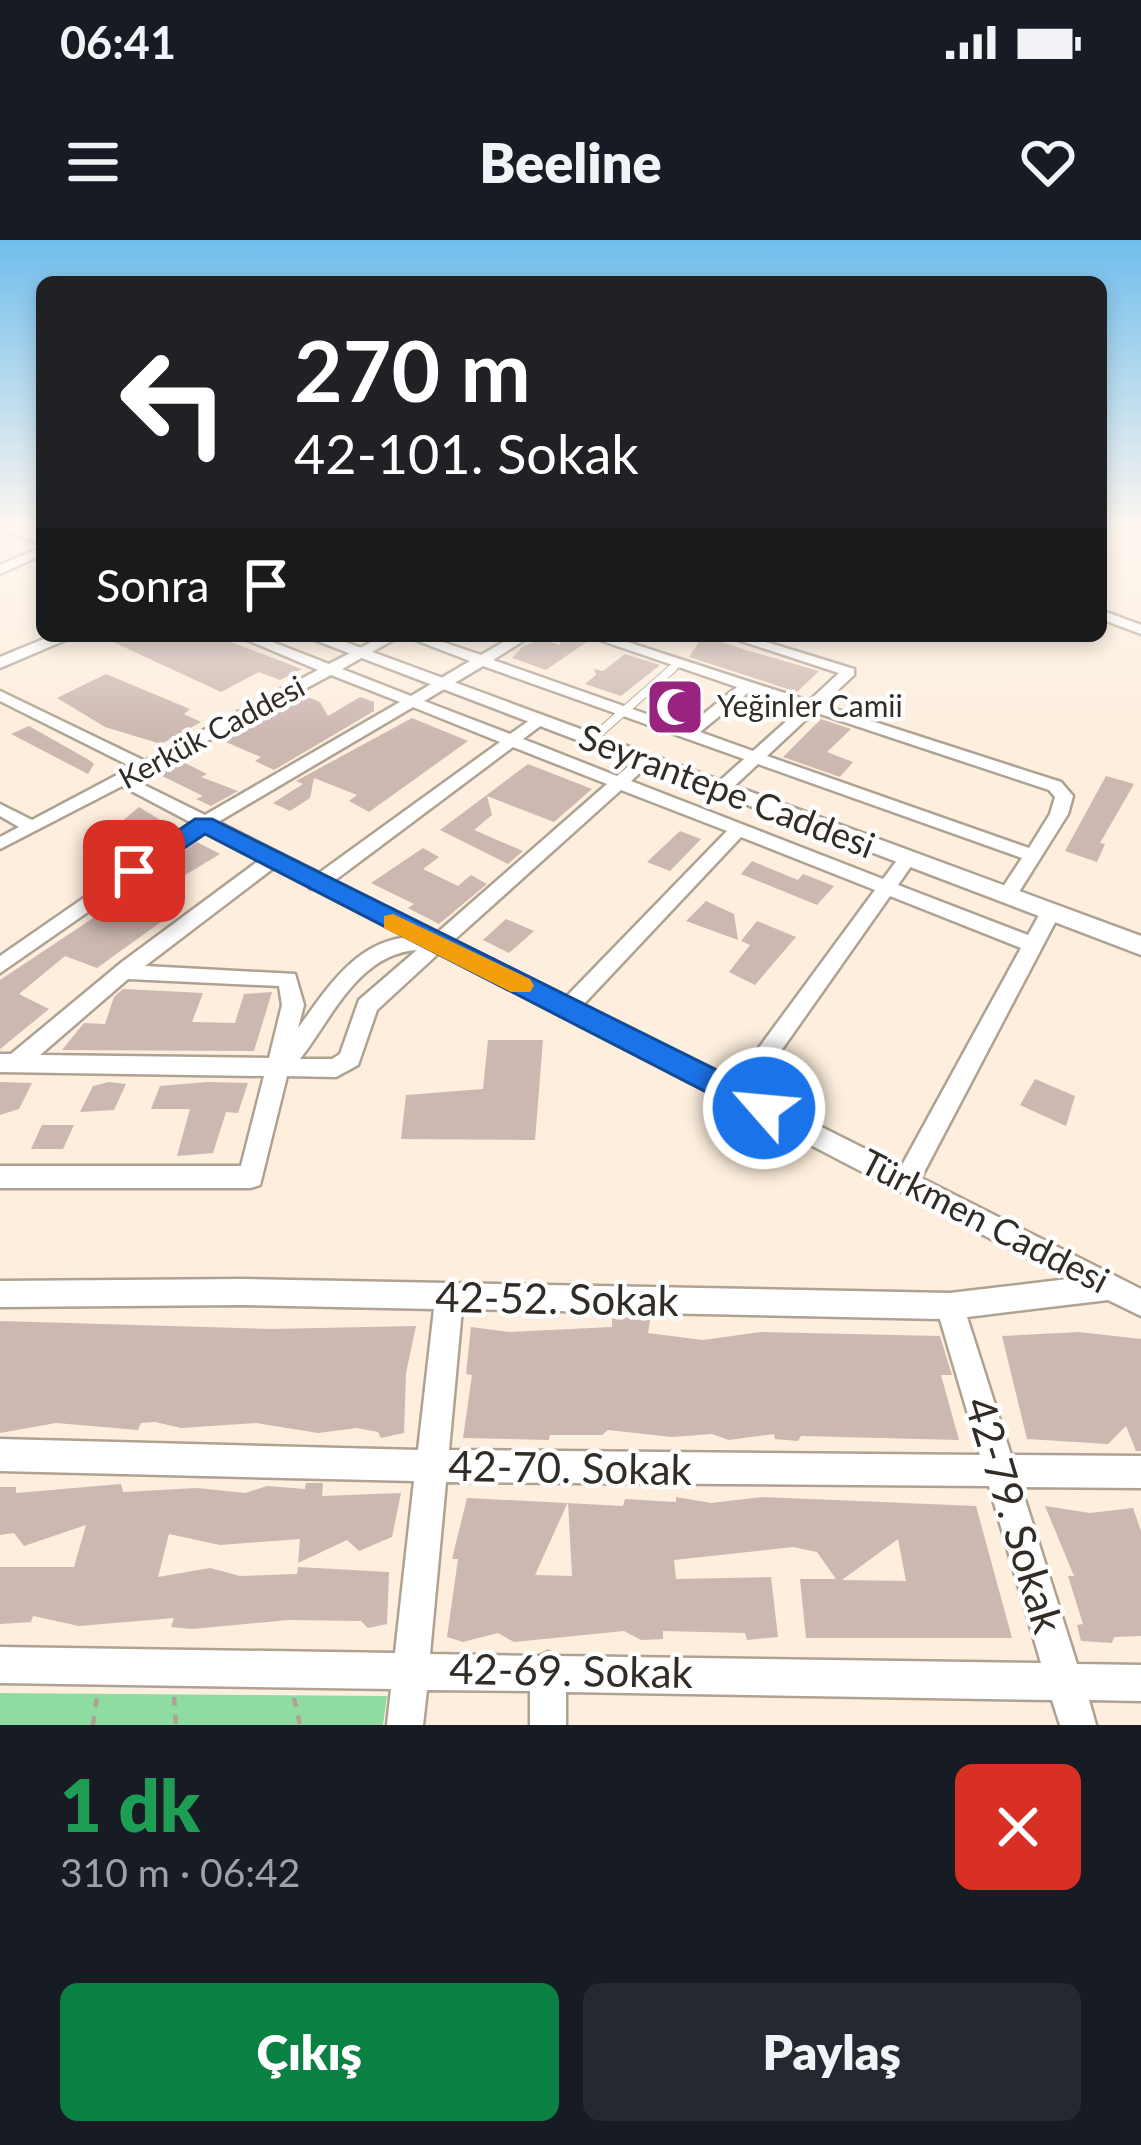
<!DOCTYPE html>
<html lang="tr">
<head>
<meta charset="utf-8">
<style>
  :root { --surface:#171b24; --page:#242831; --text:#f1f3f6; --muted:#9ea1a6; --accent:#0b8043 }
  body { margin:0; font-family:Lato,sans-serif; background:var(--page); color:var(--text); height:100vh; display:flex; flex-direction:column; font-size:45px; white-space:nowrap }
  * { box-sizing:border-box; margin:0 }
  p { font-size:39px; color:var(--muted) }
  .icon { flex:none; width:66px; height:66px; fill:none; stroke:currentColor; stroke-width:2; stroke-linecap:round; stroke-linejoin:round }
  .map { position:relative; height:1485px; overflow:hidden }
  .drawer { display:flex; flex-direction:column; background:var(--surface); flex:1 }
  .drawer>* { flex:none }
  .hud { position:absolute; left:36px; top:36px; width:1071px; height:366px; border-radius:18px; box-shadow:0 6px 18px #0003; background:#202124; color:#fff; overflow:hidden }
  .pin { position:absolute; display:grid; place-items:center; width:102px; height:102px; color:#fff; margin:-51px; border-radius:24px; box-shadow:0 6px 18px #0006 }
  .me { position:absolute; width:132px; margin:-66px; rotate:297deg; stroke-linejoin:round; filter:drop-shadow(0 0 9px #0008) }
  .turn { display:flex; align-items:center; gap:42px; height:252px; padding:0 60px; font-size:54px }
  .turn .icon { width:156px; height:156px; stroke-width:2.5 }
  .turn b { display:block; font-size:84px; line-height:102px }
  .then { display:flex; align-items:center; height:114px; padding:0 60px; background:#0003; gap:24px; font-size:45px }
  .round { display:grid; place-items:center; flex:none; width:126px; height:126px; border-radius:18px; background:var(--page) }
  .head { display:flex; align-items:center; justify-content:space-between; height:204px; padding:0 60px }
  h1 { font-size:72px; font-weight:800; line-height:90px; color:#1e9e55 }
  .primary-button { display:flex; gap:24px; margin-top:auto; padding:24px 60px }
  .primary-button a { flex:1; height:138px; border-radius:18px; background:var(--accent); color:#fff; font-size:48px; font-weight:800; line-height:138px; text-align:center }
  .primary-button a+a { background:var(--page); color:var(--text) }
  .status { display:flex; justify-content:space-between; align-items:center; height:84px; padding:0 60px; background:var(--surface); direction:ltr }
  .status svg { height:33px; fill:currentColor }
  header { display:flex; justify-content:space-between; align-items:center; height:156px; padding:0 60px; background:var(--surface); font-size:54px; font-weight:800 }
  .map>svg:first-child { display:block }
  .green { fill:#8fdca3 }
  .building { fill:#cdb7b1; fill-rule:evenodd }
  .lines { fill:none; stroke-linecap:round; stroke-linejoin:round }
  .lane-far1-casing { stroke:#afa292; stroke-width:9 }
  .lane-casing { stroke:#afa292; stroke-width:10 }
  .street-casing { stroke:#afa292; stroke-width:5 }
  .secondary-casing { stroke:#afa292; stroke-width:5 }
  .path { stroke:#ada295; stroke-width:4.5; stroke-dasharray:9 9; stroke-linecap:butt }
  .lane-far1 { stroke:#fff; stroke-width:6 }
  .lane { stroke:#fff; stroke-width:8 }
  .street { fill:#fff; fill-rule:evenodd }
  .secondary { fill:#fff; fill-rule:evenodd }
  .route { fill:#1a73e8; stroke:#114b97; stroke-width:3 }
  .slow { fill:#f59e0b }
  .labels { text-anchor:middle; stroke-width:9; stroke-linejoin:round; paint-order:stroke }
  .far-poi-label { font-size:30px; fill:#322c26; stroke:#fefefe; text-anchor:start }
  .far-street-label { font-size:30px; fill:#322c26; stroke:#fefefe }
  .street-label { font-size:36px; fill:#322c26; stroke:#fefefe }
  .near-street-label { font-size:42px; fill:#322c26; stroke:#fefefe }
</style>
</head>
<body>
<div class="status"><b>06:41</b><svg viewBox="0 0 49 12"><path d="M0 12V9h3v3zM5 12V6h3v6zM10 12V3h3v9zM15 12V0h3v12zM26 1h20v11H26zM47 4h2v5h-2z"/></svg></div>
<header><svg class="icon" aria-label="menu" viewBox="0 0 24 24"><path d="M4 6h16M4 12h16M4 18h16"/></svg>Beeline<svg class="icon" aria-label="heart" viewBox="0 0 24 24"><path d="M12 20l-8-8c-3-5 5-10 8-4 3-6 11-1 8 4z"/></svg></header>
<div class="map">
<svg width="1141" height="1485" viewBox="0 0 1141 1485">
  <rect width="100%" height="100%" fill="#fdeedd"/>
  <polygon class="green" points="0,1453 387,1456 383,1485 0,1485"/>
  <g class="building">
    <polygon points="100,396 215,396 302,429 280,440 259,432 221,452"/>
    <polygon points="561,396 588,401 546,430 512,418 523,406 542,399 560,405"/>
    <polygon points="703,396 746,410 819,431 797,452 689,417"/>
    <polygon points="625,414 660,425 621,456 585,444 596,435 594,429 603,431"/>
    <polygon points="106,434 190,469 184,474 201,482 161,504 105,487 57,458"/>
    <polygon points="305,456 320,462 328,476 360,457 374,462 374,471 274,530 255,521 261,517 221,500"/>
    <polygon points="412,478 468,501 369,572 349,561 357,555 314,538 310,558 290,571 273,563 303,544 296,541"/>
    <polygon points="821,479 851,489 827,512 853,522 840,537 783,517"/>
    <polygon points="29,486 89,520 94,524 88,534 11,494"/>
    <polygon points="181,521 207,534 201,537 238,551 211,566 196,559 203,556 158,534"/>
    <polygon points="528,524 592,549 554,582 487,556 492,575 474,590 523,611 508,624 440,590"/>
    <polygon points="1106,536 1134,544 1100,603 1105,604 1097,622 1065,611"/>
    <polygon points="139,567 175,589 162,598 157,592 139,605 120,583"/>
    <polygon points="680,591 701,599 670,631 647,622"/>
    <polygon points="197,602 220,614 157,652 183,666 97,728 65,716 19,754 49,769 0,809 0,740 155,637 151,634"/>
    <polygon points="423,608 439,617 423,629 458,646 471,635 487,644 439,684 408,668 414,664 371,643"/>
    <polygon points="752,621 798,640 803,634 834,646 817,665 741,634"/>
    <polygon points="706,661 734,674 738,700 686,681"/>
    <polygon points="506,679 534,691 509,713 483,700"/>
    <polygon points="757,681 796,697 755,745 729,732 750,705 741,701"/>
    <polygon points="123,749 203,753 192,782 235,783 244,754 272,752 254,811 62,810 84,783 105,784 114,757"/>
    <polygon points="488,800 543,800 535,900 401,899 406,855 483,849"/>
    <polygon points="1035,839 1075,856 1066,886 1020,865"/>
    <polygon points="0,842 32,843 19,869 0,875"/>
    <polygon points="109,842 126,844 114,870 80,872 93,846"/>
    <polygon points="208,842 248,843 238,873 226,872 213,913 177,916 190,869 151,869 160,846"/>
    <polygon points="42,885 74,885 63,909 31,909"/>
    <polygon points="632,1077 650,1080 648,1093 703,1100 761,1092 940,1096 952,1135 941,1135 959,1200 801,1196 798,1201 775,1199 774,1194 729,1200 712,1194 672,1197 608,1190 602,1195 550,1195 549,1200 463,1198 472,1135 466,1134 471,1087 509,1092 612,1087 612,1079"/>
    <polygon points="0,1081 272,1089 416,1086 406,1133 404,1193 381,1198 378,1192 357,1188 318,1193 256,1183 181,1188 155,1182 141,1183 138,1190 56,1183 0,1193"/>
    <polygon points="1079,1092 1141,1099 1141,1211 1136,1211 1126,1186 1108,1204 1027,1199 1002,1096"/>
    <polygon points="306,1243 323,1243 322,1256 401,1253 392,1297 359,1311 347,1300 298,1323 300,1299 220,1305 169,1294 158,1337 210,1328 240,1336 297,1334 298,1327 389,1332 387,1384 368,1388 361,1381 288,1380 192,1389 171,1387 174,1378 79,1386 33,1376 31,1382 0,1384 0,1327 74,1327 86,1285 24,1306 14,1293 0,1295 0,1247 16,1247 16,1253 121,1244 123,1252 197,1248 245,1253 267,1246 305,1249"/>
    <path d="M676,1257L711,1263L762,1257L976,1266L1012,1398H806L800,1339H836L817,1312L793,1307L674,1320L676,1339L771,1337L778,1397L747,1400L745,1393L663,1391V1399L641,1400L624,1391L514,1402L498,1393L463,1402L447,1397L458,1319H452L467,1258L623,1266L625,1259L676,1262ZM568,1262L572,1336L535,1335ZM898,1299L906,1341L842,1340Z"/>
    <polygon points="1045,1266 1090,1273 1133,1268 1141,1291 1141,1396 1114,1397 1112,1403 1081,1401 1077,1385 1083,1384 1068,1336 1074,1336"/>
  </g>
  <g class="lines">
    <defs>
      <polyline id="lane-far1" points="670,431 678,424"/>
      <polyline id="lane" points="591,500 673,428"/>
      <g id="street">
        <polygon points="42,307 42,315 0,334 0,325"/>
        <polygon points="1101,370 1141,385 1141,394 1101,379"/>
        <path d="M238,396H257L329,424L383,396H400L342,429L411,456L470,421L405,396H425L481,415L514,396H531L493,420L686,488L737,447L588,396H609L809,461L839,433L726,396H747L854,429V435L822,465L1061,542L1073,556L1068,574L1014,660L1007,662L997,656L1022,618L758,524L727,553H715V545L744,519L483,426L424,461L510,494L533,478H543V484L523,499L617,536L639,517H651V523L631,541L883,639L901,615H913L916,619L898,645L1028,695L1043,668H1057L1060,673L921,938L1141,1049V1076L1108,1060L967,1077L1011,1215L1141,1216V1248L1021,1247L1077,1424L1141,1425V1461L1089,1460L1096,1485H1060L1052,1460L566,1452V1485H530V1451L427,1450L423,1485H387L391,1449L0,1443V1407L395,1413L414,1241L0,1231V1199L418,1210L434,1069L243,1065L0,1067V1041L243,1039L950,1053L1068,1039L440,712L377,770L358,825L336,837L287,836L260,945L251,948H0V926H241L264,836L0,832V814H11L122,722L261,619L206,590L0,733V716L192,583L122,546L0,609V597L19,587L0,576V564L32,580L132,527L0,461V451L145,521L318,430ZM331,435L400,462L205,575L134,540ZM750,451L801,468L753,511L700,492ZM413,467L500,502L319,633L218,582ZM814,472L1049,550L1055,557L1050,574L1029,608L767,516ZM513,507L607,544L437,693L334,641ZM621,550L727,591L565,758L453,701ZM741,597L875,650L733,843L582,766ZM275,627L308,643L310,648L319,649L411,697C356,700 328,748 298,788L304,765L295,734L145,726ZM890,656L1021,708L901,927L752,852ZM417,710L359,760L340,814L332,819H300C332,778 358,714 417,710ZM128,739L279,746L282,765L269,818L40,815ZM462,1069L940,1079L980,1215L449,1210ZM446,1242L989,1246L1041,1423L557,1416L548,1412L540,1416L430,1414Z"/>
      </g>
      <g id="secondary">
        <polygon points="0,288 21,288 42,296 42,305"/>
        <polygon points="51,396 75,396 0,428 0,417"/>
        <polygon points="304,396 329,396 1141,696 1141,715"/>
      </g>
    </defs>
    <use href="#lane-far1" class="lane-far1-casing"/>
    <use href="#lane" class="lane-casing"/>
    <use href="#street" class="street-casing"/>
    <use href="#secondary" class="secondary-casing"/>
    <g class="path">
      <polyline points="174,1457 176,1485"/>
      <polyline points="294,1458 300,1485"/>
      <polyline points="93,1485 97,1457"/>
    </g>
    <use href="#lane-far1" class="lane-far1"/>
    <use href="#lane" class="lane"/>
    <use href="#street" class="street"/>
    <use href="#secondary" class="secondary"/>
  </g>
  <linearGradient id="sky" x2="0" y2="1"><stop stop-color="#6fbdec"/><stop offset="0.58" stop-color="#fef7f0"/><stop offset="1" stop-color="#fef7f0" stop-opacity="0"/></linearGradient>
  <rect width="1141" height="496" fill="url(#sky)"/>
  <polygon class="route" points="195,579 212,579 775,859 779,868 764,880 753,876 205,594 143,636 126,636 126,626"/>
  <polygon class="slow" points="393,674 530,739 534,746 530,752 511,752 384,688 384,676"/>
  <defs>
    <symbol id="mosque-square" viewBox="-11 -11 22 22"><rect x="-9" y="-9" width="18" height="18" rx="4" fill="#992480" stroke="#fefefe"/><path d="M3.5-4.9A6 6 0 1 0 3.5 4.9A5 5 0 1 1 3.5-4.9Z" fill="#fff"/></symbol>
  </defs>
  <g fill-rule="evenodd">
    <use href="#mosque-square" x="642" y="434" width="66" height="66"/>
  </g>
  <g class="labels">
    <g class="far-poi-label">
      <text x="717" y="477">Yeğinler Camii</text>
    </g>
    <g class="far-street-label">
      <text transform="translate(212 493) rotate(-28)" y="10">Kerkük Caddesi</text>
    </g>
    <g class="street-label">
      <text transform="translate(727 551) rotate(21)" y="13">Seyrantepe Caddesi</text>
      <text transform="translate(985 981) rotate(27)" y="13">Türkmen Caddesi</text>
    </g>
    <g class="near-street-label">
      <text transform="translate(557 1059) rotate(1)" y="15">42-52. Sokak</text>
      <text transform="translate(570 1228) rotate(1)" y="15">42-70. Sokak</text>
      <text transform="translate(1014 1275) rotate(73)" y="15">42-79. Sokak</text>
      <text transform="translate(571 1431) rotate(1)" y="15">42-69. Sokak</text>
    </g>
  </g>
</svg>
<div class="pin" style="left:134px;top:631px;background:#d93025"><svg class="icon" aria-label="arrive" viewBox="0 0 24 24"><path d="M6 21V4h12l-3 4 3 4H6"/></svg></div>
<svg class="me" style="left:764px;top:868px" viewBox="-20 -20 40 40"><circle r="17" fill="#1a73e8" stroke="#fff" stroke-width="3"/><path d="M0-11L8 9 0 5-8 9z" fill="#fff"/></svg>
<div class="hud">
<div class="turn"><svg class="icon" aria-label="left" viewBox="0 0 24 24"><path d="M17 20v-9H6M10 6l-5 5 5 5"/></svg><div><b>270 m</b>42-101. Sokak</div></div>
<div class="then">Sonra<svg class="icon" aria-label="arrive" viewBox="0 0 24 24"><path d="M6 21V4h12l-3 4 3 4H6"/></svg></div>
</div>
</div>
<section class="drawer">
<div class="head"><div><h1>1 dk</h1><p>310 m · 06:42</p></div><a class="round" style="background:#d93025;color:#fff"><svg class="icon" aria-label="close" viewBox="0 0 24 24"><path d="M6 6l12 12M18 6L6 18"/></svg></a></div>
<div class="primary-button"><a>Çıkış</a><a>Paylaş</a></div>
</section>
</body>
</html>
